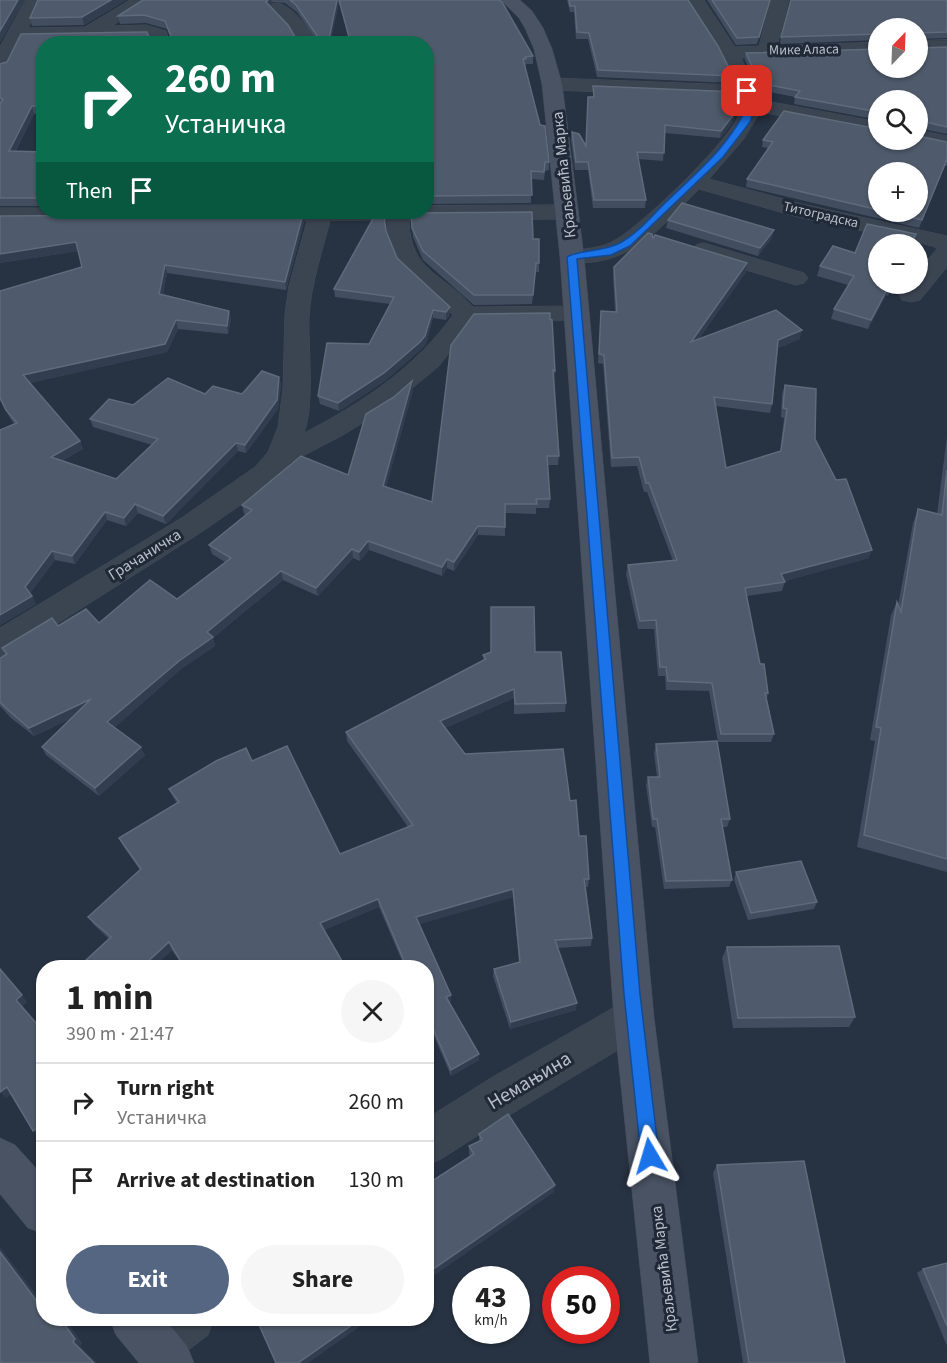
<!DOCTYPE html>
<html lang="en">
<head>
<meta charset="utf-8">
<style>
  :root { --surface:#fff; --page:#f6f6f6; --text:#222; --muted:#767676; --line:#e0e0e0; --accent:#546682 }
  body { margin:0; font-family:"Source Sans 3",sans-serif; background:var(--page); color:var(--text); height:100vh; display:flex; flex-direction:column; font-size:22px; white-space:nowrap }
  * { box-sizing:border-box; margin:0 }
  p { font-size:20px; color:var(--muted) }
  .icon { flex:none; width:33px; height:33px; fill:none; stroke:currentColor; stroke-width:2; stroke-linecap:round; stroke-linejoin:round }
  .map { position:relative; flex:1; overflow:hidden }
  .panel { position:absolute; left:36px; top:960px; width:398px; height:366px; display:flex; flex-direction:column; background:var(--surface); border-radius:24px; box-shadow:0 2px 4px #0004 }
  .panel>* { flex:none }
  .hud { position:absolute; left:36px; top:36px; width:398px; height:183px; border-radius:24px; box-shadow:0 2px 4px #0004; background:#0b6e4f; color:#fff; overflow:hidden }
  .needle { width:39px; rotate:23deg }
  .tools { position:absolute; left:868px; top:18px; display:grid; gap:12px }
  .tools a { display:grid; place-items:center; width:60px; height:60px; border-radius:50%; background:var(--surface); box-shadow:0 2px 4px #0004; font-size:30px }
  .speed { position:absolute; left:452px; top:1266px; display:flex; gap:12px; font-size:30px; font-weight:700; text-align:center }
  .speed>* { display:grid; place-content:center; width:78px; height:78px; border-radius:50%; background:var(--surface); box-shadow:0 2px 4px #0004; line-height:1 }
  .speed small { font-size:15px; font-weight:400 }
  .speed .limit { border:9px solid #d22; background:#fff; color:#111 }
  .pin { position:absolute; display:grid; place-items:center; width:51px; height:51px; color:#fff; margin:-26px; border-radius:12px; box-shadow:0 3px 9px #0006 }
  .me { position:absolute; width:66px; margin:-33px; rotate:353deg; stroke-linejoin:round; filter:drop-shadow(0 0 4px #0008) }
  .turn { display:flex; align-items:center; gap:21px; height:126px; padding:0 30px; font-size:27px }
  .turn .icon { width:78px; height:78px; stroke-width:2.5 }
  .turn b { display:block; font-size:42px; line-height:51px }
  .then { display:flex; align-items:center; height:57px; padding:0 30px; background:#0003; gap:12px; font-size:22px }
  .round { display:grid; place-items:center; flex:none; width:63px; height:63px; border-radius:32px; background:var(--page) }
  .head { display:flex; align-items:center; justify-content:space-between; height:102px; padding:0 30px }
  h1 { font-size:36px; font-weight:700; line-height:45px }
  .cta { display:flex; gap:12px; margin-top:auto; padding:12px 30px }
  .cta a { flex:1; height:69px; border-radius:36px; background:var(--accent); color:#fff; font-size:24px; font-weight:700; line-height:69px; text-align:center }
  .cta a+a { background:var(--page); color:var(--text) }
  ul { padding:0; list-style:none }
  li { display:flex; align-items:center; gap:18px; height:78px; padding:0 30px; border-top:2px solid var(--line) }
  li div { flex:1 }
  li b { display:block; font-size:22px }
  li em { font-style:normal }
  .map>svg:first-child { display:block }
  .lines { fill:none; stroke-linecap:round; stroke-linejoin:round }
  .minor-casing { stroke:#454d5b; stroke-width:1 }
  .secondary-casing { stroke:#454d5b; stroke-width:1 }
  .minor { fill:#3b4451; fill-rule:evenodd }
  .secondary { fill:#495364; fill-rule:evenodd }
  .wall { fill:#424e60; fill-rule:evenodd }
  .shaded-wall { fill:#323e4f }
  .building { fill:#4f5b6c; stroke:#5f6a7a; stroke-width:1.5 }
  .route { fill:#1a73e8; stroke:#114b97; stroke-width:1.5 }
  .labels { text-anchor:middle; stroke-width:6; stroke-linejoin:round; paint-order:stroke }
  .far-street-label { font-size:14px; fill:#b8bfcb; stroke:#202937 }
  .street-label { font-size:16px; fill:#b8bfcb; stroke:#202937 }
  .near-street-label { font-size:20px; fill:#b8bfcb; stroke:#202937 }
</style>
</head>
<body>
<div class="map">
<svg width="947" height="1363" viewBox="0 0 947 1363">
  <rect width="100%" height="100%" fill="#273242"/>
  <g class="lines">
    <defs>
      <g id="minor">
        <polygon points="26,0 37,0 40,4 28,28 85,27 130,0 152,0 112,26 146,25 166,31 170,44 152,44 150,38 145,37 22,39 7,69 0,71 0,47"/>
        <path d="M686,0H704L735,47L759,46L771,0H789L777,46L879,42V54L741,58L761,100L879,122V134L760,112L743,140L709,179L802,204L947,236V267L920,300L911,302L902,300L899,295L908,284H918V271L937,249L933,246L798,217L699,189C667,221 639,257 592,262C582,263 573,264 564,262L560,257L564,252C582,248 601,250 617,239C645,222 722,147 737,119C741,111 742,105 740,97L552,90L545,88L542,84L545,80L552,78L736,85L719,52Z"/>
        <path d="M278,3C295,7 308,29 317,44H298L291,31L269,8L272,4Z"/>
        <polygon points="947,40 947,52 918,53 918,41"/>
        <polygon points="918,130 947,136 947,148 911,140 918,140"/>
        <path d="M568,205L576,207L579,212L576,217L568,219L409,220C410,272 443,273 473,307L575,306L584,308L587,313L584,318L575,320L473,321L439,366L393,404L343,435L291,462L275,481L200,533L11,653L0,656V628L180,519L255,467L268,452L278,427L283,389L285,314L289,286L307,221L291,219L288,214L289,212H426V206ZM387,220C386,275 422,280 453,315C415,368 362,403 304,433C315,403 308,349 309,316C311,284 322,252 330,221Z"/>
        <polygon points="0,208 44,208 44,212 259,212 261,215 258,220 250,222 0,222"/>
        <polygon points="704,243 804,273 808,278 804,283 796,285 696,255 692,250 696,245"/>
        <polygon points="634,998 648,1004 654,1018 648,1032 521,1108 441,1159 426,1166 426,1119 491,1078 620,1004"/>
        <polygon points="152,1318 214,1318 208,1335 173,1362 142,1363 132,1345 139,1328"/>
      </g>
      <g id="secondary">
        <polygon points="501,0 520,0 532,11 543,28 552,49 562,84 584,257 654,1018 698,1363 650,1363 614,1018 560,257 542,84 534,49 525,28 519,18"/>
        <polygon points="0,1138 15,1145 44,1177 44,1234 28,1228 0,1194"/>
        <polygon points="110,1318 164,1318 187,1346 194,1363 139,1363 116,1335"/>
      </g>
    </defs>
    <use href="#minor" class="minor-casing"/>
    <use href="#secondary" class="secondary-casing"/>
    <use href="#minor" class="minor"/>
    <use href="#secondary" class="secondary"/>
  </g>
  <g class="wall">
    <polygon points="126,0 84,25 32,26 30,18"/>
    <path d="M143,0H499L502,2L533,56V64H526L525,67L540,125L545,126L549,162V170L545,171L544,180L531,179V203L426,204V44H350L339,2L330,44H44V114H34L16,151L44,152V206H0V64L7,62L21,34L143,32H147L150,39H168L170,37L167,29L146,23L120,24L118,16ZM272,2L285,3L297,12L315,39L295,37L288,25L270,5Z"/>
    <polygon points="567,0 688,0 733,76 732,83 597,77 588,39 576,39 574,12 570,12"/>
    <polygon points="707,0 770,0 757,44 736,45"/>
    <polygon points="947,0 947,38 918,39 918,48 947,47 947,134 918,128 879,100 879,120 794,104 795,97 759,90 745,60 746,53 918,68 879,28 879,40 780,44 781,37"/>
    <polygon points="593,86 738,92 733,122 720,138 665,133 663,161 638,159 646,200 645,208 593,208 588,170 575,170 571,140 572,132 586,146 593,97"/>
    <path d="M763,140L947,142V166H945L919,228L746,187L747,179L768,148L762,147ZM879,172L918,212H879Z"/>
    <polygon points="411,213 533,239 539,239 539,272 536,272 532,304 474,305 423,260 413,237"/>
    <polygon points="0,216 304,222 286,290 167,273 163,294 229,311 231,319 228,334 178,329 167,352 30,383 80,441 83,449 62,461 116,479 152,445 93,427 90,419 133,405 205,394 242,394 279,377 281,385 278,409 246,453 238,451 166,524 138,513 126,526 107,520 75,564 55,560 30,593 36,604 0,625 0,430 14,424 10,418 0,399 0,291 82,267 78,251 0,263"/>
    <polygon points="668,220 772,238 758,256 666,228"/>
    <polygon points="867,224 916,234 912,244 879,244 879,284 894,284 888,296 886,295 868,329 831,319 834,309 848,285 817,276 820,266 833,246 855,253"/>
    <polygon points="386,231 397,258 450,315 446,320 433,318 426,344 420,350 385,381 339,411 320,404 318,396 369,344 390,304 335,297 334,289"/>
    <polygon points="653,238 746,272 698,340 800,339 778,348 772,404 770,413 716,406 726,468 780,451 784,418 781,417 782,394 785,385 815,439 869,558 785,581 782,591 747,596 760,664 768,693 767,699 774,734 771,742 718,742 709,691 666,690 665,676 658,676 654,629 638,629 626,574 628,565 673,561 647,492 644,492 637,466 611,467 603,364 598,363 601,311 615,311 613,276 614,267"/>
    <polygon points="451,345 555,371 554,380 559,456 558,465 548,465 550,499 549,508 536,508 536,514 505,513 505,536 478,535 454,571 447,568 442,576 369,550 360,561 353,558 318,596 283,580 213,638 215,646 181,669 114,728 145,755 99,796 46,755 42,747 70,719 34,736 11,718 0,706 0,658 6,655 2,648 58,626 99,623 177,599 225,562 212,554 209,545 246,515 244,514 242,505 348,475 413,390 386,487 432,502"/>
    <polygon points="947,436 947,872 857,847 875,741 870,740 891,615 897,602 898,606 913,523 918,509 937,514"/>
    <polygon points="535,652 566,703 565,712 514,714 514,698 445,728 465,754 570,801 589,879 588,887 586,887 592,938 591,946 557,948 576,1010 510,1029 493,976 494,969 519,962 513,897 419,924 451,995 451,1002 449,1003 479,1054 479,1060 451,1076 426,1017 426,968 405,968 379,907 324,930 346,968 184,968 172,950 153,968 89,968 85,961 109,939 93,924 88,917 140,870 123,846 119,838 177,803 173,797 169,789 252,761 340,854 408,827 347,741 346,732 483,660 483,655"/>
    <polygon points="656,744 730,819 727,827 722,827 732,880 729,887 664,889 655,827 652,827 646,785 648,777 657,777 654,753"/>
    <polygon points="736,872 817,902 814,909 748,920 734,880"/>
    <polygon points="727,947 855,1017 849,1027 733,1028 722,958"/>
    <polygon points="479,1134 555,1185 553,1193 470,1156 469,1154 469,1146 479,1141"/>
    <polygon points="717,1165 845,1363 743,1363 713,1173"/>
    <polygon points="947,1263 947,1346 917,1273 923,1269"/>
  </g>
  <g class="shaded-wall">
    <polygon points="18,0 25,0 0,43 0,31"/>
    <polygon points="111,0 126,0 84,25 82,17"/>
    <polygon points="268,0 271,0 272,2 267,10 266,2"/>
    <polygon points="337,0 338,0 339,2 330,44 328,44"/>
    <polygon points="32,106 34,114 12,159 9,151"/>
    <polygon points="734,114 733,122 720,138 721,131"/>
    <polygon points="303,214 304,222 286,290 285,282"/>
    <polygon points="774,230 772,238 758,256 760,248"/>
    <polygon points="76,242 79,251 0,263 0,254"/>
    <polygon points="747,263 746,272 690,351 691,342"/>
    <polygon points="165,265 167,273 162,302 159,294"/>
    <polygon points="889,286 886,295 868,329 871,320"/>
    <polygon points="450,307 450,315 446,320 446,312"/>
    <polygon points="433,310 433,318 426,344 420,350 385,381 339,411 338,403"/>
    <polygon points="229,311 231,319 228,334 227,326"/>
    <polygon points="176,320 178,329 167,352 26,384 23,375"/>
    <polygon points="802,330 800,339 776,349 778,340"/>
    <polygon points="279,377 281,385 278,409 246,453 245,445"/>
    <polygon points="412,381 413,390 384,495 383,486"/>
    <polygon points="80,441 83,449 54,465 51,457"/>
    <polygon points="236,443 238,451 166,524 163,516"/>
    <polygon points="135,504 138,513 126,526 124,518"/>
    <polygon points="105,512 107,520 75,564 72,556"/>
    <polygon points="478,526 478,535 454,571 454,562"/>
    <polygon points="368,541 369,550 360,561 359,552"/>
    <polygon points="352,549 353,558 318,596 316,588"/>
    <polygon points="872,550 869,558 779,583 781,574"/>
    <polygon points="52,551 55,560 29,595 25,587"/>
    <polygon points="447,559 447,568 442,576 442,567"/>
    <polygon points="281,571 283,580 213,638 215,646 181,669 111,731 107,722 207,632"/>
    <polygon points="32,596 36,604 0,625 0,615"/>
    <polygon points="514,689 514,698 440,730 440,721"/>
    <polygon points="91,699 95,707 34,736 29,728"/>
    <polygon points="141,747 145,755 99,796 95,788"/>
    <polygon points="513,889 513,897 417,925 416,917"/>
    <polygon points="378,899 379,907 322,931 320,923"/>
    <polygon points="169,942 172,950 153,968 141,968"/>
    <polygon points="22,995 27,1002 22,1007 16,1000"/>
    <polygon points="451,995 451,1002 446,1004 446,997"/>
    <polygon points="577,1003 576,1010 510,1029 511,1022"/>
    <polygon points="479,1054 479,1060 451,1076 451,1070"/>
    <polygon points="7,1087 13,1093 6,1098 0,1092"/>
    <polygon points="44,1123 44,1133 39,1137 33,1131"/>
    <polygon points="555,1185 553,1193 426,1281 426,1274"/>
    <polygon points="0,1247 44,1305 44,1309 0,1252"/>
    <polygon points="60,1318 64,1318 82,1343 80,1346 97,1363 94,1363 73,1342"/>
    <polygon points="362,1318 372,1318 308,1363 298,1363"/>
  </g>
  <g class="building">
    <polygon points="0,0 18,0 0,31"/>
    <polygon points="38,0 111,0 82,17 30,18"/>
    <polygon points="143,0 268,0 266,2 288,25 295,37 316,39 318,37 296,5 290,0 337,0 328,44 44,44 44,106 32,106 9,151 44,152 44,201 41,198 0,198 0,104 3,99 0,98 0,64 7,62 21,34 143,32 147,32 150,39 168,39 171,36 165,21 144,15 118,16"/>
    <polygon points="339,0 499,0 502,2 533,56 525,57 526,59 523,59 540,125 545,126 549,162 545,162 544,172 531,171 532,195 426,196 426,44 351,44"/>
    <polygon points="569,0 688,0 718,46 733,76 598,70 589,33 577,32 575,6 570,6"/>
    <polygon points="712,0 770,0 759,37 737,38"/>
    <polygon points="791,0 947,0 947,32 918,33 918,48 947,47 947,127 921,121 918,123 918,100 879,100 879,112 795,97 800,91 760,83 746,53 879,49 879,68 918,68 918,28 879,28 879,34 781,37"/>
    <polygon points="593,86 738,92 734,114 721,131 665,125 664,153 637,152 646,200 594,200 588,162 576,162 572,132 579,134 586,146 588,97 594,97"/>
    <polygon points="784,111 879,129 879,140 918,140 918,136 947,142 947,159 922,220 885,212 918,212 918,172 879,172 879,210 747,179 773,142 763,140"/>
    <polygon points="682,203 774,230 760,248 668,220"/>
    <polygon points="532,212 533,239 539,239 539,263 536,263 533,295 474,295 423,251 412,228 411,213"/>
    <polygon points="303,214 285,282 165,265 159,294 229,311 227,326 176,320 165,344 23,375 80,441 51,457 116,479 158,439 90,419 109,399 133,405 168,378 205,394 213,386 242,394 262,371 279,377 277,400 245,445 236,443 163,516 135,504 124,518 105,512 72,556 52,551 25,587 32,596 0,615 0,430 17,423 6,410 0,398 0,291 82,267 76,242 0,254 0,216"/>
    <polygon points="375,215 384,215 386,231 397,258 450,307 446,312 433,310 425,336 420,342 384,373 338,403 318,396 327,343 369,344 394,297 334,289"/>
    <polygon points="867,224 916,234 911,244 879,244 879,284 893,284 892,286 889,286 871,320 834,309 854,276 820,266 833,246 855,253"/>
    <polygon points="648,233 652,234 653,238 655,235 747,263 691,342 776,310 802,330 778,340 772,404 714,397 726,468 781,451 787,409 783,408 785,385 816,389 815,439 836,480 846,479 872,550 781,574 785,582 745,588 760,664 764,664 768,693 765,693 774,734 721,734 712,683 668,681 666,667 660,667 656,620 640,621 628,565 677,560 649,483 646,483 639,457 612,458 604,355 599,354 601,311 617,312 614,267"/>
    <polygon points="550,313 550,319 552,320 555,371 553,370 559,456 547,456 550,499 536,499 537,504 505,504 505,527 478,526 454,562 447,559 442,567 368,541 359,552 352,549 316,588 281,571 207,632 213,637 179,661 107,722 141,747 95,788 42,747 91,699 29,728 7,709 0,702 0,658 7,654 2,648 52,618 58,626 86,609 99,623 150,580 177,599 231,558 209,545 252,510 242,505 301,456 348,475 366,414 394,397 412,381 383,486 432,502 451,345 474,314"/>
    <polygon points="947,470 947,859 864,835 881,728 876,727 897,602 901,612 918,509 942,515"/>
    <polygon points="491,607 534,607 535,652 561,652 566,703 515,704 514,689 440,721 465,754 563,749 570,801 576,800 579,836 586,836 589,879 584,879 592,938 555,940 577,1003 511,1022 494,969 520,962 513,889 416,917 451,995 446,997 479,1054 451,1070 426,1012 426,968 407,968 378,899 320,923 346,968 185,968 169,942 141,968 92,968 85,961 111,937 88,917 141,869 119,838 179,802 169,789 216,761 246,748 252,761 287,746 340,854 413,825 346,732 486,659 483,655 491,652"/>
    <polygon points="717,741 730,819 721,819 732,880 666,881 657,819 653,819 648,777 660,777 656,744"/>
    <polygon points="801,861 817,902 751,913 736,872"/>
    <polygon points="839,946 855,1017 738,1018 727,947"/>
    <polygon points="0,969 22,995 16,1000 44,1032 44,1123 33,1131 7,1087 0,1092"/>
    <polygon points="508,1114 555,1185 426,1274 426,1185 474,1154 469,1146 482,1140 479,1134"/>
    <polygon points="804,1161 845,1363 749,1363 717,1165"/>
    <polygon points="0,1252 42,1308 44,1307 44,1318 60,1318 75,1339 73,1342 94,1363 0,1363"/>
    <polygon points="947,1263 947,1326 923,1269"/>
    <polygon points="256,1318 362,1318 298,1363 276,1363"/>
  </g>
  <path class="route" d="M747,88L751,91L756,104L750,122L723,157L630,246L611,255L577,259L640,994L659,1156L656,1162L650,1165L644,1162L641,1156L624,994L567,257C577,250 603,252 620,243C637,234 651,217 665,203C696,173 732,144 748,104L743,91Z"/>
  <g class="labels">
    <g class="far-street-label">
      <text transform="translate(804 49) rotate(-1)" y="5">Мике Аласа</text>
      <text transform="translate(821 214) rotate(13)" y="5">Титоградска</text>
    </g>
    <g class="street-label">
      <text transform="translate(563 175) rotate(-96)" y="6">Краљевића Марка</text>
      <text transform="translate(144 554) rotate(-32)" y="6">Грачаничка</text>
      <text transform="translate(663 1269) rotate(-97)" y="6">Краљевића Марка</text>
    </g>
    <g class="near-street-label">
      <text transform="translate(529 1080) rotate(-31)" y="7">Немањина</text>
    </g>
  </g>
</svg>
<div class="tools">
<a><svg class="needle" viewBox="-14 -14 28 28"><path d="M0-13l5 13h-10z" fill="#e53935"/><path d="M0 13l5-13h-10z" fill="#767676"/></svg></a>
<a><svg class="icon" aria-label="search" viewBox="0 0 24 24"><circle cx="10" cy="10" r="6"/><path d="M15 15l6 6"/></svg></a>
<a>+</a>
<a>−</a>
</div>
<div class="speed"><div>43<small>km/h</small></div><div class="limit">50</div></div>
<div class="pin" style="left:747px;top:91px;background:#d93025"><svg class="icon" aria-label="arrive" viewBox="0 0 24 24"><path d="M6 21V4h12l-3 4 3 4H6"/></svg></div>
<svg class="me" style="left:650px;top:1156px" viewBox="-20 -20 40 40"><path d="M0-17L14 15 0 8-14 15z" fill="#1a73e8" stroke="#fff" stroke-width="4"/></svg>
<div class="hud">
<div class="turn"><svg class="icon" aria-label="right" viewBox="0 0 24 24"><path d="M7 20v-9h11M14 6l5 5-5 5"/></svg><div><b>260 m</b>Устаничка</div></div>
<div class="then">Then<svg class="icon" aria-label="arrive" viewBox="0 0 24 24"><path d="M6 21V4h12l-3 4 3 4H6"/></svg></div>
</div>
<section class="panel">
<div class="head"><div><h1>1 min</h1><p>390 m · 21:47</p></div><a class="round"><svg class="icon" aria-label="close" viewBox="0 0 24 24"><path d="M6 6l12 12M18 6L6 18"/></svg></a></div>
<ul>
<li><svg class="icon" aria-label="right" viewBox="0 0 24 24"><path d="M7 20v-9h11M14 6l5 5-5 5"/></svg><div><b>Turn right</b><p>Устаничка</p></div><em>260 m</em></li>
<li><svg class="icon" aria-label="arrive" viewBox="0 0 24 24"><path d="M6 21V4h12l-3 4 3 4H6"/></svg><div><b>Arrive at destination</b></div><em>130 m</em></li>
</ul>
<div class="cta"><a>Exit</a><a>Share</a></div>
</section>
</div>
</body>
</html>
